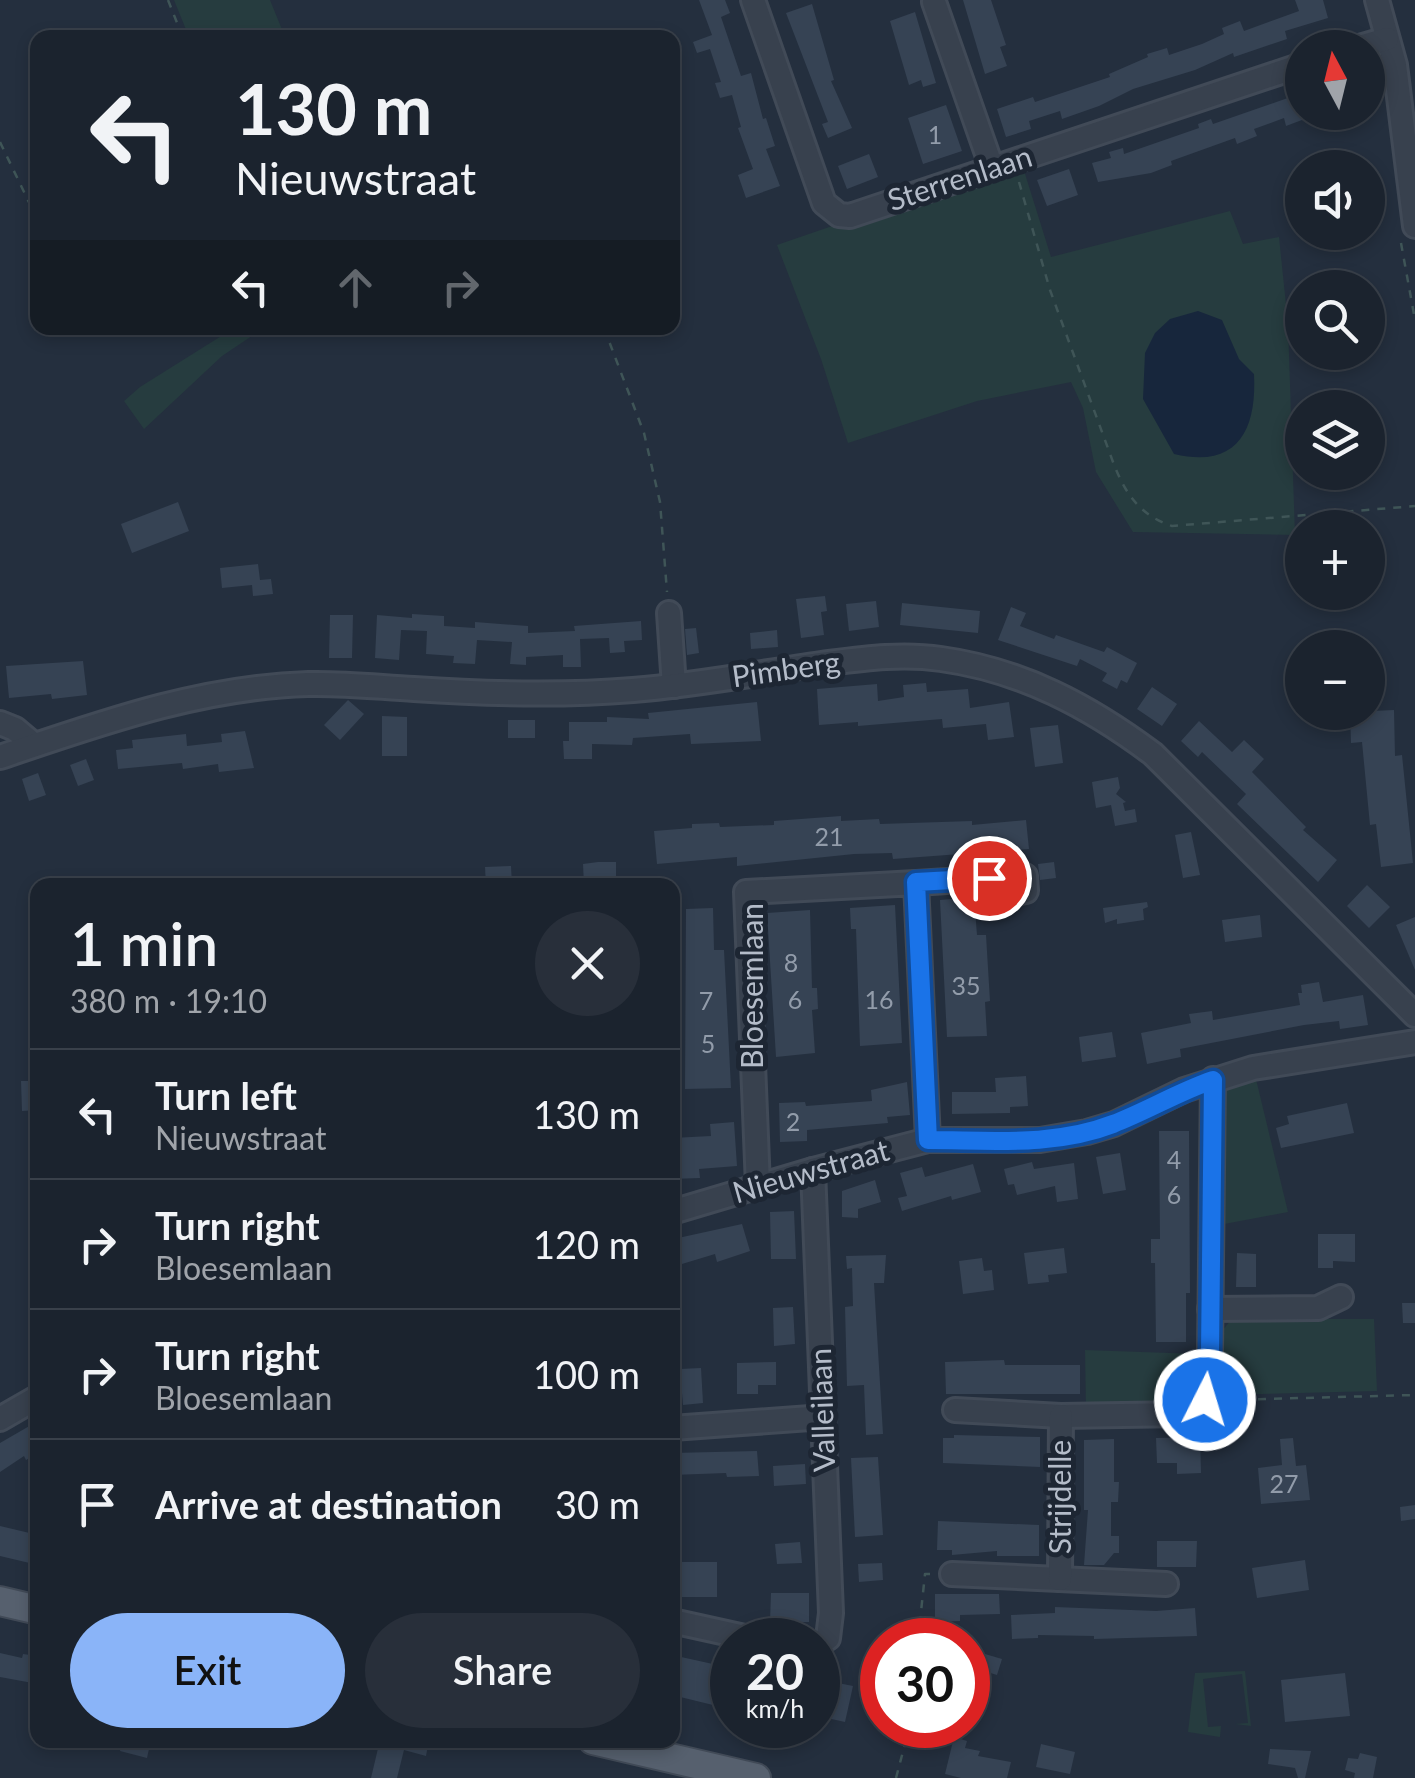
<!DOCTYPE html>
<html lang="en">
<head>
<meta charset="utf-8">
<style>
  :root { --surface:#1b232e; --page:#282f3a; --text:#f1f3f6; --muted:#a0a4aa; --line:#39404a; --accent:#8ab4f8 }
  body { margin:0; font-family:Lato,sans-serif; background:var(--page); color:var(--text); height:100vh; display:flex; flex-direction:column; font-size:38px; white-space:nowrap }
  * { box-sizing:border-box; margin:0 }
  p { font-size:32px; color:var(--muted) }
  .icon { flex:none; width:55px; height:55px; fill:none; stroke:currentColor; stroke-width:2; stroke-linecap:round; stroke-linejoin:round }
  .map { position:relative; flex:1; overflow:hidden }
  .side { position:absolute; left:30px; top:878px; width:650px; height:870px; display:flex; flex-direction:column; background:var(--surface); border-radius:20px; box-shadow:0 5px 15px #0003,0 0 0 2px var(--line) }
  .side>* { flex:none }
  .banner { position:absolute; left:30px; top:30px; width:650px; height:305px; border-radius:20px; box-shadow:0 5px 15px #0003,0 0 0 2px var(--line); background:#1b232e; color:var(--text); overflow:hidden }
  .needle { width:65px; rotate:353deg }
  .fabs { position:absolute; left:1285px; top:30px; display:grid; gap:20px }
  .fabs a { display:grid; place-items:center; width:100px; height:100px; border-radius:50%; background:var(--surface); box-shadow:0 5px 15px #0003,0 0 0 2px var(--line); font-size:50px }
  .speed { position:absolute; left:710px; top:1618px; display:flex; gap:20px; font-size:50px; font-weight:700; text-align:center }
  .speed>* { display:grid; place-content:center; width:130px; height:130px; border-radius:50%; background:var(--surface); box-shadow:0 5px 15px #0003,0 0 0 2px var(--line); line-height:1 }
  .speed small { font-size:25px; font-weight:400 }
  .speed .limit { border:15px solid #d22; background:#fff; color:#111 }
  .pin { position:absolute; display:grid; place-items:center; width:85px; height:85px; color:#fff; margin:-42px; border:5px solid #fff; border-radius:50%; box-shadow:0 2px 10px #0007 }
  .me { position:absolute; width:110px; margin:-55px; rotate:5deg; stroke-linejoin:round; filter:drop-shadow(0 0 8px #0008) }
  .turn { display:flex; align-items:center; gap:35px; height:210px; padding:0 40px; font-size:45px }
  .turn .icon { width:130px; height:130px; stroke-width:2.5 }
  .turn b { display:block; font-size:70px; line-height:85px }
  .lanes { display:flex; align-items:center; height:95px; padding:0 40px; background:#0003; justify-content:center; gap:50px; direction:ltr }
  .lanes .off { opacity:.35 }
  .round { display:grid; place-items:center; flex:none; width:105px; height:105px; border-radius:52px; background:var(--page) }
  .head { display:flex; align-items:center; justify-content:space-between; height:170px; padding:0 40px }
  h1 { font-size:60px; font-weight:600; line-height:75px }
  .cta { display:flex; gap:20px; margin-top:auto; padding:20px 40px }
  .cta a { flex:1; height:115px; border-radius:60px; background:var(--accent); color:#111; font-size:40px; font-weight:600; line-height:115px; text-align:center }
  .cta a+a { background:var(--page); color:var(--text) }
  ul { padding:0; list-style:none }
  li { display:flex; align-items:center; gap:30px; height:130px; padding:0 40px; border-top:2px solid var(--line) }
  li div { flex:1 }
  li b { display:block; font-size:38px }
  li em { font-style:normal }
  .map>svg:first-child { display:block }
  .green { fill:#263c3f }
  .water { fill:#17263c }
  .building { fill:#364354 }
  .lines { fill:none; stroke-linecap:round; stroke-linejoin:round }
  .minor-casing { stroke:#414a57; stroke-width:28 }
  .major-casing { stroke:#414a57; stroke-width:32 }
  .path { stroke:#3f5557; stroke-width:2.5; stroke-dasharray:8 8; stroke-linecap:butt }
  .minor { stroke:#38414e; stroke-width:22 }
  .major { stroke:#56606e; stroke-width:28 }
  .route-casing { stroke:#114b97; stroke-width:25 }
  .route { stroke:#1a73e8; stroke-width:18 }
  .labels { text-anchor:middle; stroke-width:10; stroke-linejoin:round; paint-order:stroke }
  .number-label { font-size:25px; fill:#929caa }
  .street-label { font-size:30px; fill:#b4bcc9; stroke:#1d2633 }
</style>
</head>
<body>
<div class="map">
<svg width="1415" height="1778" viewBox="0 0 1415 1778">
  <rect width="100%" height="100%" fill="#242f3e"/>
  <g class="green">
    <polygon points="174,0 270,0 285,37 189,37"/>
    <polygon points="1021,161 1051,257 1230,211 1243,244 1279,237 1288,324 1295,535 1133,532 1096,472 1083,408 1071,382 977,401 848,443 821,359 777,245"/>
    <polygon points="234,328 264,328 222,356 144,429 124,401 140,387"/>
    <polygon points="1255,1075 1288,1212 1219,1225 1221,1089"/>
    <polygon points="1232,1319 1374,1319 1377,1391 1218,1395 1221,1332"/>
    <polygon points="1085,1350 1198,1354 1198,1392 1180,1407 1086,1409"/>
    <polygon points="1245,1671 1251,1726 1235,1724 1248,1723 1242,1674 1203,1679 1208,1727 1221,1726 1220,1737 1188,1732 1195,1673"/>
  </g>
  <path class="water" d="M1198,311L1222,320L1239,359L1254,374C1257,431 1237,469 1174,454L1143,399L1145,353L1155,333L1170,319Z"/>
  <g class="building">
    <polygon points="699,0 725,0 730,13 721,17 741,76 751,73 763,119 766,118 775,146 766,149 780,186 746,198 738,175 753,169 738,128 741,127 732,95 720,98 715,83 721,82 710,49 697,53 693,42 712,35"/>
    <polygon points="963,0 991,0 1006,45 1000,47 1007,66 985,74"/>
    <polygon points="1295,0 1323,0 1328,18 1285,31 1287,39 1234,57 1233,53 1195,70 1133,89 1099,106 1062,119 1060,111 1029,121 1031,129 1006,137 997,109 1033,97 1035,102 1110,77 1109,74 1148,57 1147,54 1167,48 1169,55 1202,44 1224,34 1222,28 1240,21 1244,31 1299,11"/>
    <polygon points="812,4 834,80 831,81 852,128 828,138 822,124 828,122 786,13"/>
    <polygon points="915,12 936,83 923,87 921,80 909,85 890,21"/>
    <polygon points="1302,93 1302,120 1286,126 1284,118 1254,129 1257,136 1237,144 1235,138 1171,161 1172,165 1151,173 1098,182 1092,163 1111,158 1109,152 1123,148 1124,154 1199,128 1198,124 1211,119 1213,124"/>
    <polygon points="946,105 962,151 923,164 908,118"/>
    <polygon points="869,154 878,177 847,189 838,166"/>
    <polygon points="1069,169 1078,195 1047,206 1037,180"/>
    <polygon points="178,502 189,531 132,553 121,524"/>
    <polygon points="258,564 260,580 271,579 273,594 253,596 252,585 222,588 220,568"/>
    <polygon points="825,596 827,611 821,612 824,635 801,638 796,599"/>
    <polygon points="876,601 879,627 849,631 846,604"/>
    <polygon points="902,603 980,611 978,633 900,625"/>
    <polygon points="1011,607 1026,613 1020,626 1054,639 1056,635 1104,652 1107,647 1137,663 1127,683 1121,680 1117,689 1102,681 1107,673 1080,659 1077,666 998,640"/>
    <polygon points="412,614 444,616 444,626 475,628 475,622 528,626 528,633 575,631 574,626 641,621 642,640 624,641 625,652 610,653 609,638 580,639 581,667 563,667 563,655 526,657 526,665 510,664 512,642 477,640 475,664 453,663 454,656 426,654 427,631 401,630 399,660 375,658 377,615 412,618"/>
    <polygon points="330,615 353,615 352,658 329,658"/>
    <polygon points="696,628 699,653 687,655 685,629"/>
    <polygon points="777,630 778,647 751,649 750,633"/>
    <polygon points="83,661 87,695 52,699 51,694 9,698 6,666"/>
    <polygon points="926,683 927,692 968,689 970,708 1009,702 1014,737 988,740 986,724 943,728 942,719 858,726 858,722 819,725 817,689 877,684 878,701 904,697 903,685"/>
    <polygon points="1152,687 1177,704 1162,726 1137,709"/>
    <polygon points="348,700 364,714 340,740 324,725"/>
    <polygon points="757,702 761,741 691,744 690,734 633,738 632,745 592,744 592,759 564,759 563,741 569,741 569,722 607,722 607,717 649,719 648,713"/>
    <polygon points="1394,710 1395,756 1402,755 1413,863 1381,867 1376,824 1370,825 1362,742 1351,743 1350,712"/>
    <polygon points="382,716 407,717 407,756 382,756"/>
    <rect x="508" y="720" width="27" height="18"/>
    <polygon points="1199,721 1232,752 1244,740 1264,759 1252,772 1306,827 1303,830 1337,860 1318,882 1237,804 1246,794 1202,752 1198,757 1181,741"/>
    <polygon points="1058,725 1063,763 1035,767 1030,728"/>
    <polygon points="245,731 254,768 219,772 218,764 183,769 182,763 118,769 116,750 133,748 132,740 186,734 187,746 222,742 221,734"/>
    <polygon points="86,759 94,780 78,786 70,765"/>
    <polygon points="38,773 46,795 29,801 22,779"/>
    <polygon points="1118,777 1120,788 1116,794 1126,802 1123,803 1125,811 1135,809 1137,822 1115,826 1111,805 1096,808 1092,782"/>
    <polygon points="841,816 841,821 879,819 880,824 972,821 972,825 1026,820 1029,849 893,859 892,853 854,854 737,866 737,857 657,864 654,831 692,828 692,824 719,823 720,827 774,825 774,821"/>
    <polygon points="1191,832 1200,875 1183,878 1175,835"/>
    <polygon points="598,862 616,862 616,885 584,885 583,864"/>
    <polygon points="1054,862 1056,878 1040,880 1038,864"/>
    <polygon points="511,866 512,885 486,885 485,867"/>
    <polygon points="1367,885 1390,907 1369,928 1347,906"/>
    <polygon points="974,897 977,935 986,935 990,1001 985,1002 987,1036 947,1037 940,900"/>
    <polygon points="1147,902 1148,907 1143,909 1144,920 1117,924 1117,919 1105,923 1103,908"/>
    <polygon points="895,905 902,1043 860,1046 856,929 851,929 850,908"/>
    <polygon points="713,908 714,950 724,950 731,1088 685,1089 686,909"/>
    <polygon points="810,910 812,988 817,988 818,1009 812,1010 815,1053 776,1057 767,913"/>
    <polygon points="1260,915 1262,937 1225,942 1222,920"/>
    <polygon points="1415,917 1415,970 1396,925"/>
    <polygon points="1319,982 1323,1002 1363,995 1368,1025 1340,1029 1339,1021 1304,1025 1180,1049 1181,1057 1147,1064 1141,1033 1191,1023 1189,1014 1212,1011 1213,1020 1300,1005 1298,993 1302,993 1301,985"/>
    <polygon points="1112,1032 1116,1057 1082,1062 1079,1037"/>
    <polygon points="1026,1076 1028,1106 1010,1107 1010,1113 952,1114 952,1092 996,1092 995,1078"/>
    <polygon points="21,1081 38,1081 38,1110 22,1111"/>
    <polygon points="907,1082 910,1115 887,1117 888,1123 807,1130 807,1141 780,1142 779,1103 805,1102 806,1106 872,1101 871,1090"/>
    <polygon points="1347,1103 1354,1133 1281,1148 1276,1128 1289,1124 1287,1116"/>
    <polygon points="734,1122 737,1166 699,1169 700,1178 672,1179 672,1138 711,1136 710,1124"/>
    <polygon points="1159,1131 1189,1131 1190,1293 1186,1293 1186,1342 1156,1342 1155,1263 1151,1263 1151,1239 1160,1239"/>
    <polygon points="1120,1153 1126,1190 1103,1194 1096,1157"/>
    <polygon points="1032,1162 1034,1169 1074,1163 1078,1199 1057,1202 1055,1186 1017,1195 1014,1184 1008,1185 1004,1169"/>
    <polygon points="973,1164 981,1192 952,1200 951,1196 902,1211 898,1198 907,1196 900,1173 922,1167 925,1177"/>
    <polygon points="875,1180 881,1202 858,1209 858,1218 842,1217 842,1191"/>
    <polygon points="794,1211 796,1259 771,1259 770,1212"/>
    <polygon points="742,1224 750,1251 717,1262 715,1254 672,1267 672,1247 680,1244 678,1238"/>
    <polygon points="1318,1234 1355,1234 1355,1262 1333,1261 1333,1268 1318,1268"/>
    <polygon points="1064,1248 1067,1273 1048,1275 1049,1282 1028,1284 1024,1253"/>
    <polygon points="1237,1253 1256,1254 1256,1287 1236,1287"/>
    <polygon points="886,1255 884,1283 874,1283 883,1434 866,1435 864,1385 847,1386 845,1307 853,1306 852,1268 847,1269 846,1256"/>
    <polygon points="982,1258 984,1271 992,1270 994,1290 963,1294 959,1261"/>
    <polygon points="1402,1303 1415,1303 1415,1323 1403,1323"/>
    <polygon points="793,1307 795,1344 774,1346 773,1308"/>
    <polygon points="1004,1360 1005,1365 1080,1365 1080,1394 946,1394 945,1362"/>
    <polygon points="776,1362 776,1385 758,1385 758,1394 737,1394 737,1363"/>
    <polygon points="701,1368 703,1403 683,1405 680,1369"/>
    <polygon points="38,1421 38,1453 26,1460 24,1456 0,1472 0,1443"/>
    <polygon points="954,1435 1040,1437 1040,1467 943,1463 943,1438 954,1438"/>
    <polygon points="1200,1437 1201,1473 1177,1474 1177,1463 1157,1463 1156,1438"/>
    <polygon points="1293,1438 1296,1466 1306,1465 1310,1500 1261,1504 1258,1468 1282,1465 1280,1439"/>
    <polygon points="1114,1439 1114,1482 1119,1482 1118,1502 1111,1502 1111,1536 1119,1536 1119,1553 1114,1553 1104,1565 1084,1565 1088,1510 1084,1510 1084,1440"/>
    <polygon points="757,1451 759,1476 727,1477 726,1473 672,1475 672,1453"/>
    <polygon points="878,1457 883,1535 855,1537 851,1458"/>
    <polygon points="805,1464 806,1484 774,1486 773,1466"/>
    <polygon points="1415,1505 1415,1519 1401,1521 1400,1507"/>
    <polygon points="938,1521 1039,1525 1039,1556 997,1556 997,1551 952,1555 952,1550 937,1550"/>
    <polygon points="0,1526 38,1535 38,1565 0,1556"/>
    <polygon points="1157,1541 1197,1541 1196,1567 1157,1567"/>
    <polygon points="800,1542 802,1563 777,1564 775,1544"/>
    <polygon points="1305,1560 1309,1590 1257,1598 1252,1568"/>
    <rect x="672" y="1562" width="45" height="35"/>
    <polygon points="882,1563 883,1580 859,1582 858,1564"/>
    <polygon points="771,1593 809,1593 809,1622 770,1622"/>
    <polygon points="935,1594 999,1594 1000,1614 960,1615 960,1621 935,1622"/>
    <polygon points="1055,1607 1156,1611 1195,1608 1197,1636 1094,1639 1094,1636 1038,1635 1038,1638 1012,1639 1011,1615 1055,1613"/>
    <polygon points="968,1649 1002,1659 997,1675 968,1666"/>
    <polygon points="0,1653 22,1658 23,1654 38,1656 38,1684 0,1677"/>
    <polygon points="672,1655 722,1666 713,1705 672,1695"/>
    <polygon points="1345,1673 1350,1716 1285,1722 1281,1680"/>
    <polygon points="818,1679 853,1686 845,1722 818,1716"/>
    <polygon points="954,1737 967,1741 965,1748 980,1751 978,1756 1011,1762 1007,1778 961,1778 945,1774"/>
    <polygon points="123,1740 151,1740 147,1758 120,1751"/>
    <polygon points="380,1740 429,1740 426,1756 404,1750 397,1778 371,1778"/>
    <polygon points="1041,1744 1075,1752 1070,1774 1036,1767"/>
    <polygon points="1270,1749 1311,1751 1305,1778 1298,1778 1295,1768 1268,1764"/>
    <polygon points="1360,1753 1377,1757 1373,1778 1354,1778 1355,1773 1345,1770 1348,1758 1358,1759"/>
  </g>
  <g class="lines">
    <defs>
      <g id="minor">
        <polyline points="753,0 824,203 839,215 850,216 1302,65"/>
        <polyline points="1377,0 1395,65 1415,226"/>
        <polyline points="934,2 992,168"/>
        <polyline points="1356,48 1387,39"/>
        <polyline points="669,613 674,686"/>
        <polyline points="0,723 15,729 34,745"/>
        <path d="M0,757C101,723 201,687 308,684C344,683 378,687 414,689C487,694 561,696 633,690C696,685 758,673 821,664C861,659 900,653 941,659C1021,670 1089,706 1153,754L1415,1015"/>
        <polyline points="916,883 1025,876 1026,891 1010,894 1008,877"/>
        <polyline points="813,1170 831,1613 828,1638 818,1644"/>
        <polyline points="758,1186 746,892 916,883 928,1140"/>
        <polyline points="672,1212 813,1170 928,1140 1040,1140 1087,1132 1114,1124 1184,1090 1253,1068 1415,1042"/>
        <polyline points="1210,1309 1318,1308 1341,1297"/>
        <polyline points="955,1410 1061,1416 1184,1414 1205,1400 1210,1353 1213,1079"/>
        <polyline points="0,1419 38,1397"/>
        <polyline points="672,1428 824,1417"/>
        <polyline points="952,1574 1166,1584"/>
        <polyline points="1060,1579 1061,1416"/>
        <polyline points="672,1621 758,1640"/>
      </g>
      <g id="major">
        <polyline points="0,1601 38,1610"/>
        <polyline points="593,1740 756,1778"/>
      </g>
    </defs>
    <use href="#minor" class="minor-casing"/>
    <use href="#major" class="major-casing"/>
    <g class="path">
      <polyline points="168,0 183,38"/>
      <polyline points="0,142 38,221"/>
      <path d="M1019,182L1050,290L1113,462C1125,493 1139,515 1172,526L1415,506"/>
      <polyline points="1401,243 1415,320"/>
      <polyline points="604,328 644,433 660,502 667,592"/>
      <polyline points="1226,1400 1415,1395"/>
      <polyline points="918,1640 925,1574 930,1574"/>
      <polyline points="896,1778 910,1725"/>
    </g>
    <use href="#minor" class="minor"/>
    <use href="#major" class="major"/>
  </g>
  <g class="lines">
    <defs>
      <path id="route" d="M989,878L916,882L928,1140C989,1140 1054,1147 1113,1124C1147,1111 1178,1092 1213,1080L1210,1353L1205,1400"/>
    </defs>
    <use href="#route" class="route-casing"/>
    <use href="#route" class="route"/>
  </g>
  <g class="labels">
    <g class="number-label">
      <text x="935" y="144">1</text>
      <text x="829" y="846">21</text>
      <text x="791" y="972">8</text>
      <text x="966" y="995">35</text>
      <text x="795" y="1009">6</text>
      <text x="879" y="1009">16</text>
      <text x="706" y="1010">7</text>
      <text x="708" y="1053">5</text>
      <text x="793" y="1131">2</text>
      <text x="1174" y="1169">4</text>
      <text x="1174" y="1204">6</text>
      <text x="1284" y="1493">27</text>
    </g>
    <g class="street-label">
      <text transform="translate(960 179) rotate(-18)" y="10">Sterrenlaan</text>
      <text transform="translate(786 670) rotate(-8)" y="10">Pimberg</text>
      <text transform="translate(753 986) rotate(-90)" y="10">Bloesemlaan</text>
      <text transform="translate(811 1172) rotate(-16)" y="10">Nieuwstraat</text>
      <text transform="translate(823 1410) rotate(-92)" y="10">Valleilaan</text>
      <text transform="translate(1061 1497) rotate(-90)" y="10">Strijdelle</text>
    </g>
  </g>
</svg>
<div class="fabs">
<a><svg class="needle" viewBox="-14 -14 28 28"><path d="M0-13l5 13h-10z" fill="#e53935"/><path d="M0 13l5-13h-10z" fill="#a0a4aa"/></svg></a>
<a><svg class="icon" aria-label="sound" viewBox="0 0 24 24"><path d="M4 9h4l5-4v14l-5-4H4zM17 9q2 3 0 6"/></svg></a>
<a><svg class="icon" aria-label="search" viewBox="0 0 24 24"><circle cx="10" cy="10" r="6"/><path d="M15 15l6 6"/></svg></a>
<a><svg class="icon" aria-label="layers" viewBox="0 0 24 24"><path d="M12 4l9 5-9 5-9-5zM3 14l9 5 9-5"/></svg></a>
<a>+</a>
<a>−</a>
</div>
<div class="speed"><div>20<small>km/h</small></div><div class="limit">30</div></div>
<div class="pin" style="left:989px;top:878px;background:#d93025"><svg class="icon" aria-label="arrive" viewBox="0 0 24 24"><path d="M6 21V4h12l-3 4 3 4H6"/></svg></div>
<svg class="me" style="left:1205px;top:1400px" viewBox="-20 -20 40 40"><circle r="17" fill="#1a73e8" stroke="#fff" stroke-width="3"/><path d="M0-11L8 9 0 5-8 9z" fill="#fff"/></svg>
<div class="banner">
<div class="turn"><svg class="icon" aria-label="left" viewBox="0 0 24 24"><path d="M17 20v-9H6M10 6l-5 5 5 5"/></svg><div><b>130 m</b>Nieuwstraat</div></div>
<div class="lanes"><svg class="icon" aria-label="left" viewBox="0 0 24 24"><path d="M17 20v-9H6M10 6l-5 5 5 5"/></svg><svg class="icon off" aria-label="ahead" viewBox="0 0 24 24"><path d="M12 20V5M6 11l6-6 6 6"/></svg><svg class="icon off" aria-label="right" viewBox="0 0 24 24"><path d="M7 20v-9h11M14 6l5 5-5 5"/></svg></div>
</div>
<section class="side">
<div class="head"><div><h1>1 min</h1><p>380 m · 19:10</p></div><a class="round"><svg class="icon" aria-label="close" viewBox="0 0 24 24"><path d="M6 6l12 12M18 6L6 18"/></svg></a></div>
<ul>
<li><svg class="icon" aria-label="left" viewBox="0 0 24 24"><path d="M17 20v-9H6M10 6l-5 5 5 5"/></svg><div><b>Turn left</b><p>Nieuwstraat</p></div><em>130 m</em></li>
<li><svg class="icon" aria-label="right" viewBox="0 0 24 24"><path d="M7 20v-9h11M14 6l5 5-5 5"/></svg><div><b>Turn right</b><p>Bloesemlaan</p></div><em>120 m</em></li>
<li><svg class="icon" aria-label="right" viewBox="0 0 24 24"><path d="M7 20v-9h11M14 6l5 5-5 5"/></svg><div><b>Turn right</b><p>Bloesemlaan</p></div><em>100 m</em></li>
<li><svg class="icon" aria-label="arrive" viewBox="0 0 24 24"><path d="M6 21V4h12l-3 4 3 4H6"/></svg><div><b>Arrive at destination</b></div><em>30 m</em></li>
</ul>
<div class="cta"><a>Exit</a><a>Share</a></div>
</section>
</div>
</body>
</html>
